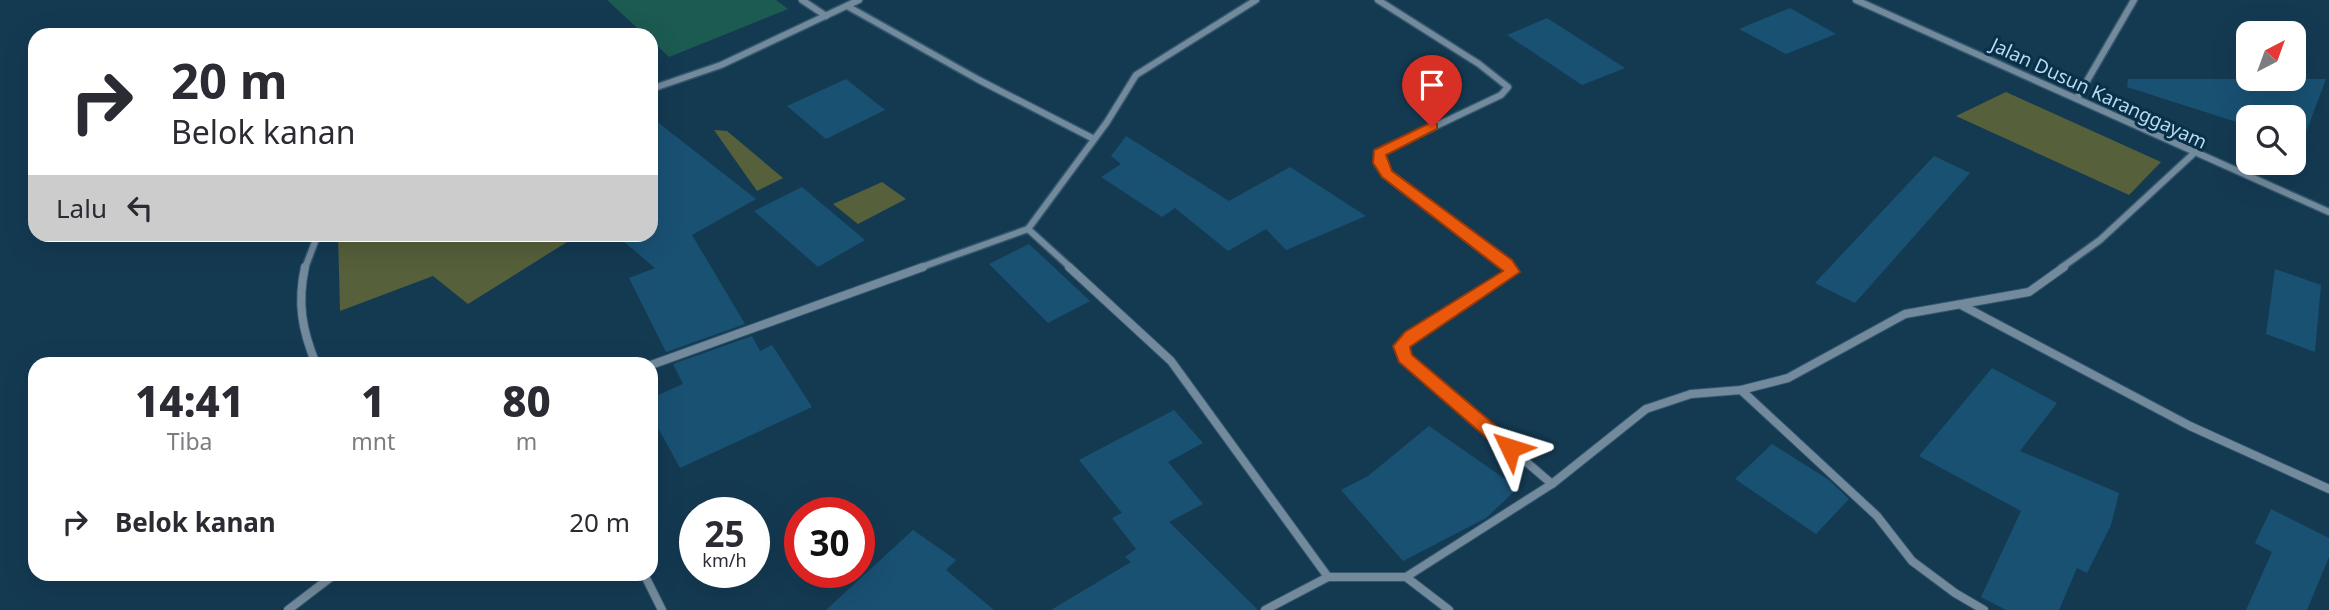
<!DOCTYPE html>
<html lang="id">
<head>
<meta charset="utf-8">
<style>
  :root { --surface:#fff; --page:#f7f7f7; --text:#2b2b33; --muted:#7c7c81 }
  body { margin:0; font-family:"Noto Sans",sans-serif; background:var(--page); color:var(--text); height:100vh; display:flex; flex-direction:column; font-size:26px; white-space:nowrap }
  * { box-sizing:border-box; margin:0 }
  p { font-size:23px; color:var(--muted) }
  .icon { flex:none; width:38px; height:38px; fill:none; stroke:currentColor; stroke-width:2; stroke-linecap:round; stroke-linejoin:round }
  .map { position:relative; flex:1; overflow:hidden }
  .panel { position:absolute; left:28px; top:357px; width:630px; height:224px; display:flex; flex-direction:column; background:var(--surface); border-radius:21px; box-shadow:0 7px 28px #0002 }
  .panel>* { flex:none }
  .hud { position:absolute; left:28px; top:28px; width:630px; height:214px; border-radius:21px; box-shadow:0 7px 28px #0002; background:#fff; color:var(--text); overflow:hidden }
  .needle { width:46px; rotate:41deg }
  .fabs { position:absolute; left:2236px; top:21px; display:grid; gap:14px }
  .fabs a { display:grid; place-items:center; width:70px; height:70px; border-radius:14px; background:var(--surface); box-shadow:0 7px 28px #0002; font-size:35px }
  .speed { position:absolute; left:679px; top:497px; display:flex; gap:14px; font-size:35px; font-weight:700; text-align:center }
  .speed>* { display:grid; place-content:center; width:91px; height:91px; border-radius:50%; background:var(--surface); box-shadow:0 7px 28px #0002; line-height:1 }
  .speed small { font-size:18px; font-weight:400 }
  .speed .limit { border:10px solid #d22; background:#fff; color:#111 }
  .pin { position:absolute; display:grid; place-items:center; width:60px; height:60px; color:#fff; margin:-72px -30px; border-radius:50% 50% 50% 0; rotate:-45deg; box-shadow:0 0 7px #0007 }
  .pin .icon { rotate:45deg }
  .me { position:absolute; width:77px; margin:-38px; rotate:311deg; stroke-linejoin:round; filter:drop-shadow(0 0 5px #0008) }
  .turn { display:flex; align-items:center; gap:24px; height:147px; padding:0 28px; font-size:32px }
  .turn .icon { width:91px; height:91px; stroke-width:2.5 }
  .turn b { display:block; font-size:49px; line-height:60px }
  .then { display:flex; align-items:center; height:66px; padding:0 28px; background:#0003; gap:14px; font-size:26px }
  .eta { display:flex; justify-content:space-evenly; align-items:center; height:119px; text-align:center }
  .eta b { font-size:42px; font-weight:800; line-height:49px }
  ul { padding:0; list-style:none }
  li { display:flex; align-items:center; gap:21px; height:91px; padding:0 28px }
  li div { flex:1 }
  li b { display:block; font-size:26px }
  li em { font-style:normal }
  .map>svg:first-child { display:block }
  .green { fill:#56603a }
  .water { fill:#1c5b51 }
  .building { fill:#195173 }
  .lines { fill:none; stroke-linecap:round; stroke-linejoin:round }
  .street-far1-casing { stroke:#32576f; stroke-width:9 }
  .street-casing { stroke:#32576f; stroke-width:10 }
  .street-far1 { stroke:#738a9c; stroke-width:6 }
  .street { stroke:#738a9c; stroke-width:8 }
  .route { fill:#ea580c; stroke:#983908; stroke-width:2 }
  .labels { text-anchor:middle; stroke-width:6; stroke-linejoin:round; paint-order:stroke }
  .street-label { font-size:19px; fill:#b8daf4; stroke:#083047 }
</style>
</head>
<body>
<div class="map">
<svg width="2329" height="610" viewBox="0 0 2329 610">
  <rect width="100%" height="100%" fill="#143a52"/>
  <g class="green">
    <polygon points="2006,92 2161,162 2129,195 1956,116"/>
    <polygon points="714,130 727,131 783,178 757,191"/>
    <polygon points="882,182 906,199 858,224 833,204"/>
    <polygon points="563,234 567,242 468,304 433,276 340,311 338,235"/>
  </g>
  <polygon class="water" points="607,0 776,0 788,9 669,57 651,40 651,35 645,35"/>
  <g class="building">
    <polygon points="1790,8 1836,34 1786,54 1739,29"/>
    <polygon points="1547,18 1625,68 1582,85 1507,35"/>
    <polygon points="846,79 885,110 826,139 787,106"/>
    <polygon points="2128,79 2249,79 2249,84 2260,79 2326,79 2302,143 2294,141 2294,117 2249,117 2249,126 2127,87"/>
    <polygon points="651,117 756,199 692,235 745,324 666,352 629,278 655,268 615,234 651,234"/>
    <polygon points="1126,136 1229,201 1290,167 1366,216 1286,250 1266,229 1228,251 1175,208 1162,217 1101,177 1121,164 1111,156"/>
    <polygon points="1934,156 1970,173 1855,303 1815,283"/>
    <polygon points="802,187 865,240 818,267 754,211"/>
    <polygon points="1029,244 1090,301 1048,323 989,264"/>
    <polygon points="2275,269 2321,285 2315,352 2266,334"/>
    <polygon points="752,336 760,351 772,345 812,407 680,468 651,415 651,398 683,384 673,364"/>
    <polygon points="1992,368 2057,403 2020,451 2119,493 2111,525 2087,573 2077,568 2059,610 2006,610 1981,597 2021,511 1919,456"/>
    <polygon points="1174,410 1203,443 1168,462 1203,504 1169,522 1258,610 1051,610 1131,562 1125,557 1136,549 1112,518 1122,513 1079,460"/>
    <polygon points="1429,426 1518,488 1486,518 1403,561 1341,490 1368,476"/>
    <polygon points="1772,444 1829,480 1849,499 1816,534 1735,479"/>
    <polygon points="2271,509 2329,538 2329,557 2307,610 2246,610 2272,552 2255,543"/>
    <polygon points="913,530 956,560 946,570 994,610 826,610"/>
  </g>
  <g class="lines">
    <defs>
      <g id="street-far1">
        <polyline points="802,0 826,16"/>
        <polyline points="1378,0 1479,64 1508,87 1501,95 1379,153 1380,163 1387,174 1506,263 1510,268"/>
        <polyline points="1856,0 2329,212"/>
        <polyline points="847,6 979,80 1094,139"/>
        <polyline points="651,89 721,65 859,0"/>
        <polyline points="2077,98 2134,0"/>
        <polyline points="305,268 318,234"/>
        <polyline points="919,268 1028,229"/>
        <polyline points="1071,268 1028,229 1107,122 1136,75 1256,0"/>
        <polyline points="2061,268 2100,240 2193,154"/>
      </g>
      <g id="street">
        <path d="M305,267C297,303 302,330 316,364"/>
        <polyline points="1069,267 1171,361 1328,577"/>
        <polyline points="1508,267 1512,272 1411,336 1401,346 1405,358 1552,484"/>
        <polyline points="1963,306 2190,426 2329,489"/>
        <polyline points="651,365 923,267"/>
        <polyline points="1741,390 1877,516 1912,561 1955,593 1984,610"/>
        <polyline points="644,574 662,610"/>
        <polyline points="288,610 335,574"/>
        <polyline points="1265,610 1328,577 1406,577"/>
        <polyline points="1449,610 1406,577 1552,484 1646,409 1691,394 1741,390 1788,378 1905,314 2029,292 2064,267"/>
      </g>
    </defs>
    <use href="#street-far1" class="street-far1-casing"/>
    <use href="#street" class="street-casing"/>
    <use href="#street-far1" class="street-far1"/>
    <use href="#street" class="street"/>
  </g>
  <polygon class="route" points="1432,122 1437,124 1437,129 1386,155 1392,171 1512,260 1520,272 1410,347 1412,355 1516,443 1519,448 1516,453 1504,453 1399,362 1393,346 1405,332 1503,271 1382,177 1373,163 1374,150"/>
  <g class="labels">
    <g class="street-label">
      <text transform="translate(2099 93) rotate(25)" y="7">Jalan Dusun Karanggayam</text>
    </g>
  </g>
</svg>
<div class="fabs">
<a><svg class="needle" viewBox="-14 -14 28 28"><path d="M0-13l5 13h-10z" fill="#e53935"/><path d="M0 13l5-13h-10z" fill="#7c7c81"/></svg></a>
<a><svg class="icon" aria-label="search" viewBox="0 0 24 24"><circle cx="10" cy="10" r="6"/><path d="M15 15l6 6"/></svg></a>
</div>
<div class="speed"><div>25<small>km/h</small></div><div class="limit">30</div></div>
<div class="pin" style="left:1432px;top:127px;background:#d93025"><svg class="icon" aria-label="arrive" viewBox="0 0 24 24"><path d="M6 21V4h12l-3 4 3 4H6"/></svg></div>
<svg class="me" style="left:1510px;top:448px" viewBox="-20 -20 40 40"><path d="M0-17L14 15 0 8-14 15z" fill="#ea580c" stroke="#fff" stroke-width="4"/></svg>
<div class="hud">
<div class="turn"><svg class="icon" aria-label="right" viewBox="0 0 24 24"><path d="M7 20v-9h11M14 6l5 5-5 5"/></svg><div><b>20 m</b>Belok kanan</div></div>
<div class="then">Lalu<svg class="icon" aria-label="left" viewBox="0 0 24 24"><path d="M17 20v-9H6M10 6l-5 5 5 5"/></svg></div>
</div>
<section class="panel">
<div class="eta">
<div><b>14:41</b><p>Tiba</p></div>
<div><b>1</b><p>mnt</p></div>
<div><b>80</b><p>m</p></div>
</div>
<ul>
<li><svg class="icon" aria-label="right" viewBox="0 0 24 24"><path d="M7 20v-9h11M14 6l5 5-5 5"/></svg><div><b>Belok kanan</b></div><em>20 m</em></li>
</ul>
</section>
</div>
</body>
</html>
